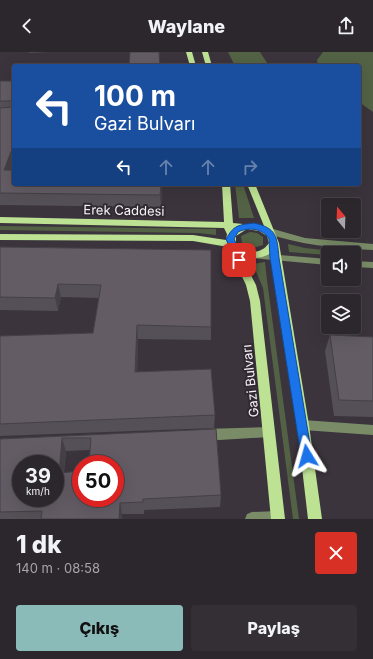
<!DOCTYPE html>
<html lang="tr">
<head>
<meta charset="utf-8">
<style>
  :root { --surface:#2c272d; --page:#342f35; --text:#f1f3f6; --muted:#a6a5aa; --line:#484449; --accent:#8bbbb9 }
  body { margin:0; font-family:Inter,sans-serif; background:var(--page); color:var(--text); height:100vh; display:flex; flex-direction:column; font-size:15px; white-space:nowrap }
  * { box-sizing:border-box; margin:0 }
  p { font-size:13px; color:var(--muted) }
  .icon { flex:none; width:22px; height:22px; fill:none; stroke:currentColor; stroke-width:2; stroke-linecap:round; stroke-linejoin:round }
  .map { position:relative; height:467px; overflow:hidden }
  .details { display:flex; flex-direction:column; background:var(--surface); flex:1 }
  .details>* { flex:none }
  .guide { position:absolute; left:12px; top:12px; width:349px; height:122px; border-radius:4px; box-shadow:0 4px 16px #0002,0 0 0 1px var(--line); background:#1a4fa0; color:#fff; overflow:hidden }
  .needle { width:26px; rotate:341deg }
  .tools { position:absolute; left:321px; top:146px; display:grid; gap:8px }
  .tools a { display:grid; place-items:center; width:40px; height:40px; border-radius:4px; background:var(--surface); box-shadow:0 4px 16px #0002,0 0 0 1px var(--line); font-size:20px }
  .speed { position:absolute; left:12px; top:403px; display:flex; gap:8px; font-size:20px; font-weight:700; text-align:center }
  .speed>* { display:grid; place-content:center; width:52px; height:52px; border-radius:50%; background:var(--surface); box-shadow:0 4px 16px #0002,0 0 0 1px var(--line); line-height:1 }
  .speed small { font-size:10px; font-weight:400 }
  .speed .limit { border:6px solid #d22; background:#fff; color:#111 }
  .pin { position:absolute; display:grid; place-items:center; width:34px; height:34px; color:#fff; margin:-17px; border-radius:8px; box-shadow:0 2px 6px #0006 }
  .me { position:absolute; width:44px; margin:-22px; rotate:352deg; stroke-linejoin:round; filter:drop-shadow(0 0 3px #0008) }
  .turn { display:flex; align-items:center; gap:14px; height:84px; padding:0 16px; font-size:18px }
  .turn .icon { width:52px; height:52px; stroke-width:2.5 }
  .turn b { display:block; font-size:28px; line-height:34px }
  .lanes { display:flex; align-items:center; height:38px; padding:0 16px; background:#0003; justify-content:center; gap:20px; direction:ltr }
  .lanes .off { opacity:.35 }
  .round { display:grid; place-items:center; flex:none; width:42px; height:42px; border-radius:4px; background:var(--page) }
  .summary { display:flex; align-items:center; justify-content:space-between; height:68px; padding:0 16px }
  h1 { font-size:24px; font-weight:800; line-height:30px }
  .cta { display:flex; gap:8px; margin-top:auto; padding:8px 16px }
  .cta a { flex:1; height:46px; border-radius:4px; background:var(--accent); color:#111; font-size:16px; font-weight:800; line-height:46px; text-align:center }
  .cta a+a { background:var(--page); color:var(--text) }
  header { display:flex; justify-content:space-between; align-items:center; height:52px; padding:0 16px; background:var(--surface); font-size:18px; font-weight:800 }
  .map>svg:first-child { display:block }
  .green { fill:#536244 }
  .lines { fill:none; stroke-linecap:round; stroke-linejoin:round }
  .minor { fill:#7a8c67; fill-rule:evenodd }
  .major { fill:#bde294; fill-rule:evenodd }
  .wall { fill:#554f57; fill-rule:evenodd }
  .shaded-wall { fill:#454047 }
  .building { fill:#635c65; stroke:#454047; fill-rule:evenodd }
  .route { fill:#1a73e8; stroke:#114b97 }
  .labels { text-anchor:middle; stroke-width:4; stroke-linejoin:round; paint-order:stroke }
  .street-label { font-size:13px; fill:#f7f2f8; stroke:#312a32 }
</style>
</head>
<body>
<header><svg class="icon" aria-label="back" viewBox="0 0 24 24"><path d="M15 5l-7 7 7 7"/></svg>Waylane<svg class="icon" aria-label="share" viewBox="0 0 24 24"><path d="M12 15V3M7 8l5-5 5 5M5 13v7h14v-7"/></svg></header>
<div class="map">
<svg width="373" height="467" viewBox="0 0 373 467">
  <rect width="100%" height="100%" fill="#3b343c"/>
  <g class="green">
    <polygon points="228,0 260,0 269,14 235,14"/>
    <polygon points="323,0 373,0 373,60 359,50 359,14 318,14 317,8"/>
    <polygon points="235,132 243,132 254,166 239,166"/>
    <polygon points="0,174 216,177 216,183 198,181 0,178"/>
    <polygon points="250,180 257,181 263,185 263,193 253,196 242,192 241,184"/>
    <polygon points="288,192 305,196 354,201 328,201 328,203 289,200"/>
    <polygon points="265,210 267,228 299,467 293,467 263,236 253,212"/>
  </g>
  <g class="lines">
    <g class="minor">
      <path d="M266,175L305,186L373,192V198C335,196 299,193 263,180L261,178L263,176Z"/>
      <polygon points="255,201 328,207 328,213 252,206 250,204"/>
      <polygon points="354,209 373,210 373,216 354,215"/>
      <polygon points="303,368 373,373 373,383 303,378 299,377 297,373 299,369"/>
      <polygon points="269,375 273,376 275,380 273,384 269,385 203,389 199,387 197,383 199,379 203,377"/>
      <polygon points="278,459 283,461 284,467 245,467 247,462 252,460"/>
    </g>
    <g class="major">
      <polygon points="186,0 192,0 196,14 190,14"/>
      <polygon points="202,0 208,0 212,14 206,14"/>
      <path d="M222,132H230L233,171L264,174L247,132H255L279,191L309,373L322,467H308L297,373L271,201C262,207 251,207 241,204L256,233L260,249L285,467H271L250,249L246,233L228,195L193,189L0,188V182L193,183L226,188L227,182L224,176L0,171V165L224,170ZM247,177L259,179L267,184L269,191C260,204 246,201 236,191V184Z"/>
    </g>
  </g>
  <g class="wall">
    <polygon points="29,0 48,0 29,1"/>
    <polygon points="0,29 14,29 14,112 12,118 162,134 161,155 0,153"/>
    <polygon points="0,195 211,198 211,288 138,287 137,320 215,363 214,376 0,384 0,284 93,281 99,246 61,245 58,259 0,258"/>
    <polygon points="330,283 373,285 373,365 334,364 325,299"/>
    <path d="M216,377L221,443L220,455L144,458V462H122V467H0V387ZM90,398L115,446L64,421L66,399Z"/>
  </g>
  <g class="shaded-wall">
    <polygon points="14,92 14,112 7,130 4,118"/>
    <polygon points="161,132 162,132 162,134 161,155 160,143"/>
    <polygon points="58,232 61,245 58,259 55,246"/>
    <polygon points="137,273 138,287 137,333 135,320"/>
    <polygon points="62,386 66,399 62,433 59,421"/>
    <polygon points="120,451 122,462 122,467 119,467"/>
  </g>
  <g class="building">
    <polygon points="130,0 159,0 160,14 129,14"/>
    <polygon points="0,29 14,29 14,92 4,118 14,118 14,132 161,132 160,143 0,141 0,56 12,55 12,49 0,49"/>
    <polygon points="0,195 211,198 211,275 137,273 135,320 211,317 215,363 0,372 0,284 93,281 101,233 58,232 55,246 0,245"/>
    <polygon points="330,283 373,285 373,349 339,348"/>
    <path d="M216,377L221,443L143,447V450L120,451L119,467H41L42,459L0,460V387ZM62,386H91L89,412H115V446H81V419L59,421ZM21,412H55V446H21Z"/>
  </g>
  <path class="route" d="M254,171C277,176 277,185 279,206L312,404L311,408L307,410L303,408L301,404L270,206L269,187C263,176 248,175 238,180L234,187L244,208L239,211L235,208L226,187C234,173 238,173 254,171Z"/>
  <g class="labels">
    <g class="street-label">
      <text transform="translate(124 158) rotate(1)" y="5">Erek Caddesi</text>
      <text transform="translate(250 329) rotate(-96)" y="5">Gazi Bulvarı</text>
    </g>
  </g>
</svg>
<div class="tools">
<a><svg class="needle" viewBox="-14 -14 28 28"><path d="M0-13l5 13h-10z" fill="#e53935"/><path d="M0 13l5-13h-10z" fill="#a6a5aa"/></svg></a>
<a><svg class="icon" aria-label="sound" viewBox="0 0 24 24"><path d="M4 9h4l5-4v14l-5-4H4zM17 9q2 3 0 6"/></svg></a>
<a><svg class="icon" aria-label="layers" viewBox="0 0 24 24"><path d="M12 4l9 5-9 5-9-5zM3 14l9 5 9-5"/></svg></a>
</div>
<div class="speed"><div>39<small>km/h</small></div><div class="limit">50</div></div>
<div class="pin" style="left:239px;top:208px;background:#d93025"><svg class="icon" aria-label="arrive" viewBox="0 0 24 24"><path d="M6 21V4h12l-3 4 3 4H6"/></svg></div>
<svg class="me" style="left:307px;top:404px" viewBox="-20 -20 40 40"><path d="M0-17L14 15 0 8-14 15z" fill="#1a73e8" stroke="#fff" stroke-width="4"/></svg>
<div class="guide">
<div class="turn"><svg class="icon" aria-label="left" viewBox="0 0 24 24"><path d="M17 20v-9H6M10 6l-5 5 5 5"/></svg><div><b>100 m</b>Gazi Bulvarı</div></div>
<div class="lanes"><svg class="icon" aria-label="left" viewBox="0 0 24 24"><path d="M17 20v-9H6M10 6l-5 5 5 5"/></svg><svg class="icon off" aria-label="ahead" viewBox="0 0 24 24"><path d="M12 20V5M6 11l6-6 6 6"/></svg><svg class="icon off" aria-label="ahead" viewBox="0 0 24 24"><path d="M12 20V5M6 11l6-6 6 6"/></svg><svg class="icon off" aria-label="right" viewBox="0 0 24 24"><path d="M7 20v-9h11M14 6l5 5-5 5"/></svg></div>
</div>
</div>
<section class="details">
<div class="summary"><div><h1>1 dk</h1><p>140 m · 08:58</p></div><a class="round" style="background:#d93025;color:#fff"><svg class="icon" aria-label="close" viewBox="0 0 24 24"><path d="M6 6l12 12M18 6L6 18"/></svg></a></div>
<div class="cta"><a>Çıkış</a><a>Paylaş</a></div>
</section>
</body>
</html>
